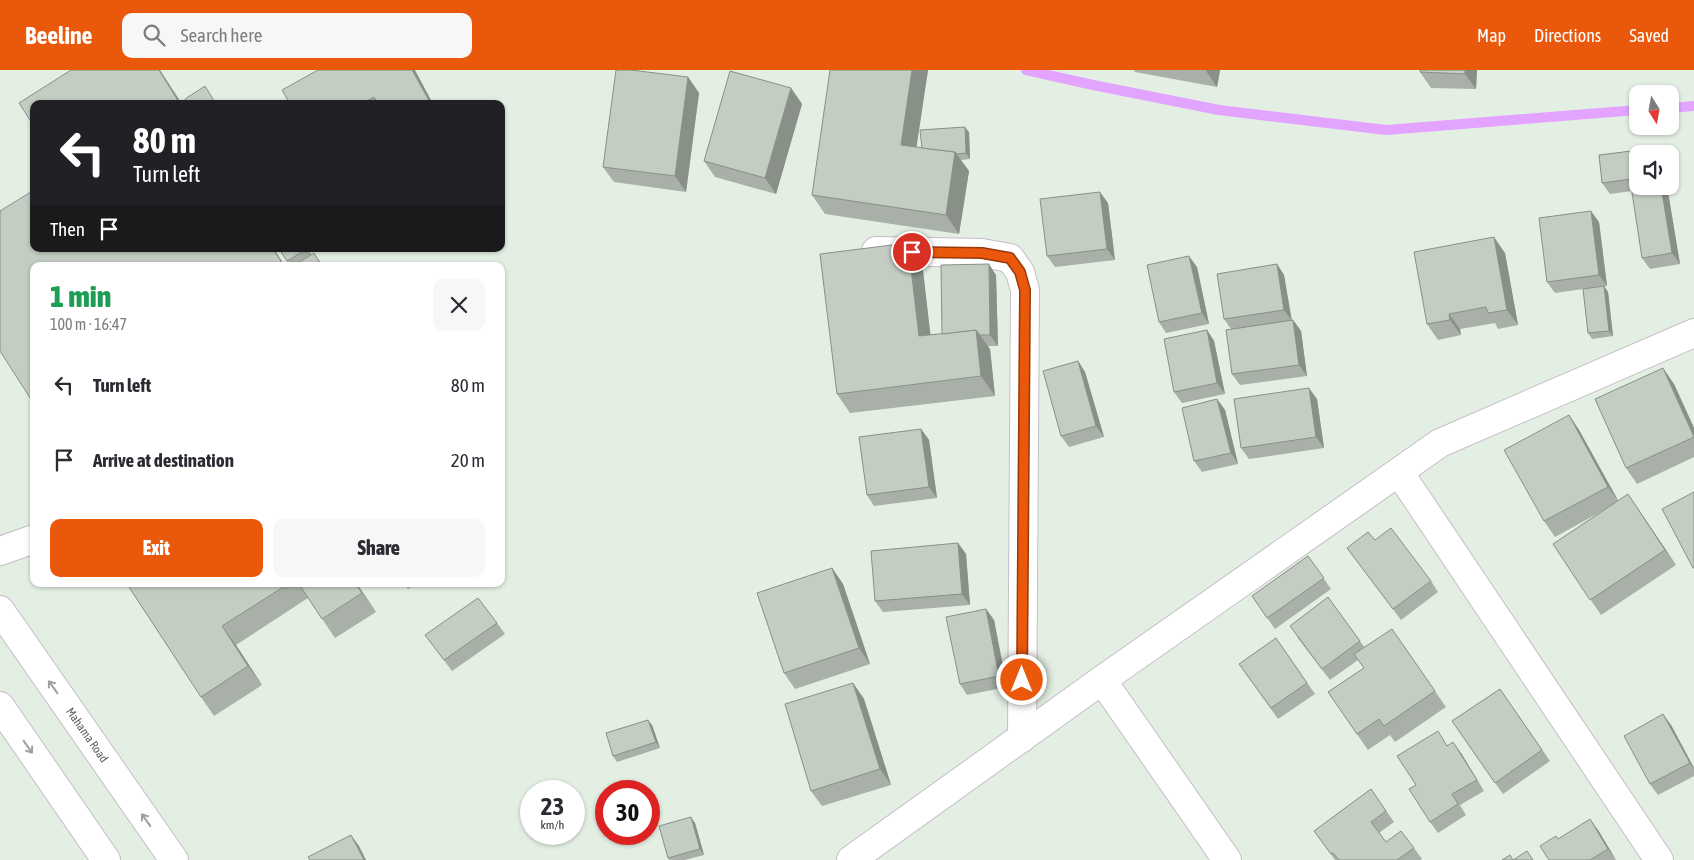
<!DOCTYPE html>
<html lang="en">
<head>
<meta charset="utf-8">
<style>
  :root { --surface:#fff; --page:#f7f7f7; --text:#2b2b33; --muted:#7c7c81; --accent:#ea580c }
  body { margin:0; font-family:"Asap Condensed",sans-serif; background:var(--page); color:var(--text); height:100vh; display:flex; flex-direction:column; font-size:19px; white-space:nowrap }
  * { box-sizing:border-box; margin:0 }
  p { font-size:16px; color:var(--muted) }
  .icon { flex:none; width:28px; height:28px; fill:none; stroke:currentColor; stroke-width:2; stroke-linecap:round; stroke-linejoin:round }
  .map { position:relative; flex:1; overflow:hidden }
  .sheet { position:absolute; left:30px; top:192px; width:475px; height:325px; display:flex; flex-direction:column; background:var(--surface); border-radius:10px; box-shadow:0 1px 4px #0004 }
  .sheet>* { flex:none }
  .top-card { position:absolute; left:30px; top:30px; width:475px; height:152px; border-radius:10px; box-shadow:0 1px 4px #0004; background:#202124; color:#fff; overflow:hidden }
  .needle { width:32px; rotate:169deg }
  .fabs { position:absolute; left:1629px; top:15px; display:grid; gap:10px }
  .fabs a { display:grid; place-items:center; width:50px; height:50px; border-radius:10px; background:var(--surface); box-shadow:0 1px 4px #0004; font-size:25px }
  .speed { position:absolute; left:520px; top:710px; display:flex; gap:10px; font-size:25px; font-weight:700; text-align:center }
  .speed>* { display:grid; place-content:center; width:65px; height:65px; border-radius:50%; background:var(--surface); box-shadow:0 1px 4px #0004; line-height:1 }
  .speed small { font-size:12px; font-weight:400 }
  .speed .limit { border:8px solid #d22; background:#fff; color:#111 }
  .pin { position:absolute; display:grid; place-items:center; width:42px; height:42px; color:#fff; margin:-21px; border:2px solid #fff; border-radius:50%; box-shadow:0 1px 5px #0007 }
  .me { position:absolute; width:55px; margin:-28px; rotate:0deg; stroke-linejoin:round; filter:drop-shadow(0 0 4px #0008) }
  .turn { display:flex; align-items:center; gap:18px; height:105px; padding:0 20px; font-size:22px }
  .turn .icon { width:65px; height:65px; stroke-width:2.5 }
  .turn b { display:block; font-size:35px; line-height:42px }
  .then { display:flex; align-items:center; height:48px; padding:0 20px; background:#0003; gap:10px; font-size:19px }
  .round { display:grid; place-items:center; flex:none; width:52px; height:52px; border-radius:10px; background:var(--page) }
  .overview { display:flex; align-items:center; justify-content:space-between; height:85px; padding:0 20px }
  h1 { font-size:30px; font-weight:800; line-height:38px; color:#1e9e55 }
  .button { display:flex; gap:10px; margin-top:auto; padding:10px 20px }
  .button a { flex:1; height:58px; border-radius:10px; background:var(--accent); color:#fff; font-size:20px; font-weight:800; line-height:58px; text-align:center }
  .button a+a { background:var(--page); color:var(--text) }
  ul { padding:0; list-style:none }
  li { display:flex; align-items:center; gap:15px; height:75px; padding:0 20px }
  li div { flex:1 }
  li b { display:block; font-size:19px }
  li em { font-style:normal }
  header { display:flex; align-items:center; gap:30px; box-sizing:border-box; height:70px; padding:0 25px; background:var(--accent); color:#fff }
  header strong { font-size:24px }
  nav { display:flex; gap:28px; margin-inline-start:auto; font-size:18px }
  .search { width:350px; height:45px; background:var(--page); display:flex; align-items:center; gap:12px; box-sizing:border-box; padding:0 18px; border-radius:10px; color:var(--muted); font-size:19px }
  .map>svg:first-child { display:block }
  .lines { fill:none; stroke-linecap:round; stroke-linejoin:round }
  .stream { stroke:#e3a4ff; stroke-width:10 }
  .minor-casing { stroke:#c5bec5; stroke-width:30 }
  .minor { stroke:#fff; stroke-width:28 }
  .wall { fill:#a8b0a7 }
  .shaded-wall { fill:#889088 }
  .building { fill:#c3cdc2; stroke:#889088 }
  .oneway { stroke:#a19da3 }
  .route-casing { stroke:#983908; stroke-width:12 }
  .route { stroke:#ea580c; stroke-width:9 }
  .labels { text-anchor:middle; stroke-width:5; stroke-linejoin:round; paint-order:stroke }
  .street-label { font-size:12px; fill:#635c65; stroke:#fff }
</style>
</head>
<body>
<header>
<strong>Beeline</strong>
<div class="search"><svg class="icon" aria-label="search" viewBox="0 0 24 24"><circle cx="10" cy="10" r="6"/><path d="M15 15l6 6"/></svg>Search here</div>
<nav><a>Map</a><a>Directions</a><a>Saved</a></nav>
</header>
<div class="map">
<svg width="1694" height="790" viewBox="0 0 1694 790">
  <rect width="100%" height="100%" fill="#e4efe4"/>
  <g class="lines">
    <g class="stream">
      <polyline points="1026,0 1093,15 1219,40 1386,60 1638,40"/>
      <polyline points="1670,38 1694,36"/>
    </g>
    <defs>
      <g id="minor">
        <polyline points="876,181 982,183 1010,188 1020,202 1025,220 1022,668"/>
        <polyline points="1399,402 1659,790"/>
        <polyline points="0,481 34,469"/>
        <polyline points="0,540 174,790"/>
        <polyline points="1102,610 1227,790"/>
        <polyline points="0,636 106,790"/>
        <polyline points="851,790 1102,610 1440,373 1694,263"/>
      </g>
    </defs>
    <use href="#minor" class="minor-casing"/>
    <use href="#minor" class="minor"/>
  </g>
  <g class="wall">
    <polygon points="318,0 433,34 290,34"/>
    <polygon points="928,0 916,77 922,78 969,62 970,89 961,90 969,101 959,164 825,144 812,125"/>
    <polygon points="1134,0 1220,0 1217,17 1135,2"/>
    <polygon points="1420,0 1477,0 1476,19 1431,18 1420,2"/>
    <polygon points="688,7 699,23 686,122 614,112 603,97"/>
    <polygon points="791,18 802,34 776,124 715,107 704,91"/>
    <polygon points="1656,78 1660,84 1638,84 1638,116 1667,116 1665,117 1668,122 1680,194 1650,199 1642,188 1632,121 1610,124 1602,113 1599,85"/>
    <polygon points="1108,133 1115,190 1055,197 1047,186"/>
    <polygon points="1599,152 1607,216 1587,218 1604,216 1608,222 1613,266 1592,269 1588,263 1583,219 1555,223 1547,212"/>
    <polygon points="908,173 922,192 930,265 942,264 996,205 998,276 988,276 990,279 995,326 850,343 837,324"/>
    <polygon points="279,179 308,179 312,185 314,183 323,196 290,196"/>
    <polygon points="1505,183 1518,255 1498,259 1495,253 1460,259 1461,265 1438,270 1427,254"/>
    <polygon points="1277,194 1284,205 1291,250 1293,250 1301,261 1307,306 1240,315 1232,304 1231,259 1224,249"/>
    <polygon points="1197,197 1209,254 1166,263 1159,252"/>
    <polygon points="1207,260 1214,271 1225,324 1182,333 1174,322"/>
    <polygon points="1078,291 1085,302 1104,367 1069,377 1061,366"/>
    <polygon points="1674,314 1694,358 1694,387 1637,414 1626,398"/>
    <polygon points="1217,329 1225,340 1238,394 1202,402 1194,391"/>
    <polygon points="1317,329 1324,378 1249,389 1241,378"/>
    <polygon points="1569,345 1579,360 1618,431 1639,440 1676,495 1601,545 1553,474 1604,440 1555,467 1544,451"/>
    <polygon points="921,359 929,370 937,428 874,436 867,425"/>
    <polygon points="958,473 966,484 970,535 883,542 875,531"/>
    <polygon points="1347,478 1431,511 1438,522 1401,550"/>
    <polygon points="1308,486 1331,519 1275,559 1252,526"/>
    <polygon points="832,498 843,514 870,594 795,619 784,603"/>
    <polygon points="127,514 357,514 376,542 335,568 308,528 236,575 262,615 214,646 201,627"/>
    <polygon points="404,514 415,514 408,519"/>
    <polygon points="1328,527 1365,578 1392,559 1446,637 1395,672 1390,665 1368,680 1328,622 1364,598 1358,590 1330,610 1297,567"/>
    <polygon points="986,539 994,550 1007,617 967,625 960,614"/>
    <polygon points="497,553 505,564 452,601 425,565"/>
    <polygon points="1276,568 1315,624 1278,649 1239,594"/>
    <polygon points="853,613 864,629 891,715 822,736 811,721"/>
    <polygon points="1500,619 1550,691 1503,724 1452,651"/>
    <polygon points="652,655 660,678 617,692 613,686"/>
    <polygon points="1671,655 1694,698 1694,706 1658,725 1650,714"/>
    <polygon points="1461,683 1484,721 1460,735 1466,745 1438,763 1430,752 1416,715"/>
    <polygon points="1371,719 1394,752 1379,763 1386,772 1414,778 1422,789 1420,790 1335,790 1314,761"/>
    <polygon points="695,753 704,785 685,790 669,790 668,788"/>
    <polygon points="1598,760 1616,790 1549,790 1558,769"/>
  </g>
  <g class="shaded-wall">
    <polygon points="159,0 160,0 182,34 180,34"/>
    <polygon points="412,0 415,0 433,34 431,34"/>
    <polygon points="912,0 928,0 914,94 901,75"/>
    <polygon points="1207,0 1220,0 1217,17 1206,1"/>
    <polygon points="1465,0 1477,0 1476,19 1465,4"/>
    <polygon points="688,7 699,23 686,122 675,106"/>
    <polygon points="791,18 802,34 776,124 765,108"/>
    <polygon points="965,57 969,62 970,89 966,83"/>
    <polygon points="955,82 969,101 959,164 946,145"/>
    <polygon points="1661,116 1664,116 1668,122 1680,194 1672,183"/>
    <polygon points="1100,122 1108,133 1115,190 1107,179"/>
    <polygon points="1591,141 1599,152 1607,216 1599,205"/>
    <polygon points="1494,167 1505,183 1518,255 1507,240"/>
    <polygon points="908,173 922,192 933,286 919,266"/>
    <polygon points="273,179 274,179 285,196 284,196"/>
    <polygon points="1189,186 1197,197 1209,254 1202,243"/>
    <polygon points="989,194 996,205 998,276 990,265"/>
    <polygon points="1277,194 1284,205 1292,251 1284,240"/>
    <polygon points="1604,216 1608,222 1613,266 1609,261"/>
    <polygon points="1449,244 1460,259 1461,265 1450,250"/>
    <polygon points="1293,250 1301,261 1307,306 1299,295"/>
    <polygon points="976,260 990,279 995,326 981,306"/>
    <polygon points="1207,260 1214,271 1225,324 1217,313"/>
    <polygon points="1078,291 1085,302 1104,367 1096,356"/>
    <polygon points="1663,298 1674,314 1694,358 1694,366"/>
    <polygon points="1309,318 1317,329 1324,378 1316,367"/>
    <polygon points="1217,329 1225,340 1238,394 1231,383"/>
    <polygon points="1569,345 1579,360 1619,432 1608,417"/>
    <polygon points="921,359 929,370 937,428 929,417"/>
    <polygon points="1628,424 1639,440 1676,495 1665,480"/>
    <polygon points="958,473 966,484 970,535 962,524"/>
    <polygon points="832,498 843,514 870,594 859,578"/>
    <polygon points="356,514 357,514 376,542 362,523"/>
    <polygon points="986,539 994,550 1007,617 999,606"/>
    <polygon points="222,556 236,575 262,615 248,596"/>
    <polygon points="853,613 864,629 891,715 880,699"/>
    <polygon points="1663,644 1671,655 1694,698 1694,699 1690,693"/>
    <polygon points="648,650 652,655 660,678 656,672"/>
    <polygon points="1453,672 1461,683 1484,721 1477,710"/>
    <polygon points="691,747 695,753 704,785 700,779"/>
    <polygon points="1590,749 1598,760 1616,790 1608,779"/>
    <polygon points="351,765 359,776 366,790 364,790"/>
  </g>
  <g class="building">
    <polygon points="71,0 159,0 180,34 34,34 34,56 19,33"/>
    <polygon points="318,0 412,0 431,34 378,34 374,27 361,34 290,34 282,20"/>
    <polygon points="616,0 631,0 688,7 675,106 603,97"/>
    <polygon points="830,0 912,0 901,75 955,82 946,145 812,125"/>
    <polygon points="1420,0 1465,0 1465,4 1420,2"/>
    <polygon points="730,1 791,18 765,108 704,91"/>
    <polygon points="205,16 216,34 187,34 185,29"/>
    <polygon points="965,57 966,83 957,84 955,82 922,78 920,60"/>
    <polygon points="1656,78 1657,84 1638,84 1638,108 1602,113 1599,85"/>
    <polygon points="1638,115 1638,116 1661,116 1672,183 1642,188 1631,116"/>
    <polygon points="34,120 34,179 273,179 284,196 34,196 34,334 0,281 0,141"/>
    <polygon points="1100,122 1107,179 1047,186 1040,129"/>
    <polygon points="1591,141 1599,205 1547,212 1539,148"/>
    <polygon points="1494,167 1507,240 1488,243 1486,237 1449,244 1450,250 1427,254 1414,182"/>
    <polygon points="908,173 919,266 976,260 981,306 837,324 820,184"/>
    <polygon points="279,179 307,179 287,191"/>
    <polygon points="314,183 322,196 293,196"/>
    <polygon points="1189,186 1202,243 1159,252 1147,195"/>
    <polygon points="989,194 990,265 980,265 976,260 942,264 941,195"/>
    <polygon points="1277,194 1284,240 1224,249 1217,204"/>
    <polygon points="1604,216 1609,261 1588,263 1583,219"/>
    <polygon points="1293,250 1299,295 1232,304 1226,260"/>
    <polygon points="1207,260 1217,313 1174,322 1164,269"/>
    <polygon points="1078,291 1096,356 1061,366 1043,301"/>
    <polygon points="1663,298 1694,367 1626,398 1595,329"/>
    <polygon points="1309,318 1316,367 1241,378 1234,329"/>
    <polygon points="1217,329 1231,383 1194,391 1182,338"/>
    <polygon points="1569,345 1608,417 1544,451 1504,380"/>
    <polygon points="921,359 929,417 867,425 859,367"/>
    <polygon points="1694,422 1694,498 1693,498 1662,439"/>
    <polygon points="1628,424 1665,480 1590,530 1553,474"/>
    <polygon points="1391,458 1431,511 1393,539 1347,478 1368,462 1375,470"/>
    <polygon points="958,473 962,524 875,531 871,481"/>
    <polygon points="1308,486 1324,508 1267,548 1252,526"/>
    <polygon points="832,498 859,578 784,603 757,523"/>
    <polygon points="127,514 288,514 222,556 248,596 201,627"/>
    <polygon points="299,514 356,514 362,523 322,549"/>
    <polygon points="1328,527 1360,571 1322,599 1290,556"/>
    <polygon points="478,528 497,553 444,590 425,565"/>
    <polygon points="986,539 999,606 960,614 946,547"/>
    <polygon points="1392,559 1435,621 1384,656 1379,649 1357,664 1328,622 1364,598 1354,584"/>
    <polygon points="1276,568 1307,613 1271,638 1239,594"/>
    <polygon points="853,613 880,699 811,721 785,634"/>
    <polygon points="1500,619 1542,680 1495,713 1452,651"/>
    <polygon points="1663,644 1690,693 1650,714 1624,666"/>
    <polygon points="648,650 656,672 613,686 606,663"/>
    <polygon points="1438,661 1447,676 1453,672 1477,710 1452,724 1458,734 1430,752 1409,719 1416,715 1397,686"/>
    <polygon points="1371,719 1386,741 1371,752 1386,772 1401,761 1414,778 1397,790 1339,790 1333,783 1331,784 1314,761"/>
    <polygon points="691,747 700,779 668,788 659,756"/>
    <polygon points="1590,749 1608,779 1590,790 1549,790 1540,776 1556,766 1558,769"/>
    <polygon points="351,765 364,790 310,790 308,787"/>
    <polygon points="1527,781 1533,790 1502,790 1510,785 1513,790"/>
  </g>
  <defs><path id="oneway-shaft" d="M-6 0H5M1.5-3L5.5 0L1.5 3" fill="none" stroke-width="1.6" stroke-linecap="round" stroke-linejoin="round" transform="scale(1.25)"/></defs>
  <g class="oneway">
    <use href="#oneway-shaft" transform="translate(53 617) rotate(-125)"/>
    <use href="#oneway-shaft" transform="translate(28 677) rotate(55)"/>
    <use href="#oneway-shaft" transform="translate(146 750) rotate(-125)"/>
  </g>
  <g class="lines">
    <defs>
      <polyline id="route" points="912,182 982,183 1010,188 1020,202 1025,220 1022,610"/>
    </defs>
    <use href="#route" class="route-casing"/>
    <use href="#route" class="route"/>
  </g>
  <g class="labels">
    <g class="street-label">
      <text transform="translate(87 665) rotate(55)" y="4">Mahama Road</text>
    </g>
  </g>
</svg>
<div class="fabs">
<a><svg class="needle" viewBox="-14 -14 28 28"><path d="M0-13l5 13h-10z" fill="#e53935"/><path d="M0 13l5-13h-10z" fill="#7c7c81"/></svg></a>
<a><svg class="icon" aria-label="sound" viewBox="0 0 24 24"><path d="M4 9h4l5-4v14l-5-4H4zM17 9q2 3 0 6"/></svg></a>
</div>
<div class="speed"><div>23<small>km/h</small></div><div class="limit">30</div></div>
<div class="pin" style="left:912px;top:182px;background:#d93025"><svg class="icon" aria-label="arrive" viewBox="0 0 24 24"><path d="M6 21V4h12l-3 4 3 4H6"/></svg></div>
<svg class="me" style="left:1022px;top:610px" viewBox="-20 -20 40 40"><circle r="17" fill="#ea580c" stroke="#fff" stroke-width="3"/><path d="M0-11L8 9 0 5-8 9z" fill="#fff"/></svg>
<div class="top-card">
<div class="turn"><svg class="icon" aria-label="left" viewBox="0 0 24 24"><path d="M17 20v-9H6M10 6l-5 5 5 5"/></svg><div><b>80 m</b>Turn left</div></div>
<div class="then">Then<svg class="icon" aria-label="arrive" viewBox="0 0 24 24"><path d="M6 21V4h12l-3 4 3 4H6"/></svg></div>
</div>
<section class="sheet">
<div class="overview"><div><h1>1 min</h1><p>100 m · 16:47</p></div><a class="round"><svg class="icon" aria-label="close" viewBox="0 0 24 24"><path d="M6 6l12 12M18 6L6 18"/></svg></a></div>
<ul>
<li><svg class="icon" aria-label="left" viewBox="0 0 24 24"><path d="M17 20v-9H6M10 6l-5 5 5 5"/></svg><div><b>Turn left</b></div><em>80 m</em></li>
<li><svg class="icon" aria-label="arrive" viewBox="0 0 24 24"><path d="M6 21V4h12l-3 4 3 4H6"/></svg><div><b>Arrive at destination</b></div><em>20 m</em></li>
</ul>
<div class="button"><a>Exit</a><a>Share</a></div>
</section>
</div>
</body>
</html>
